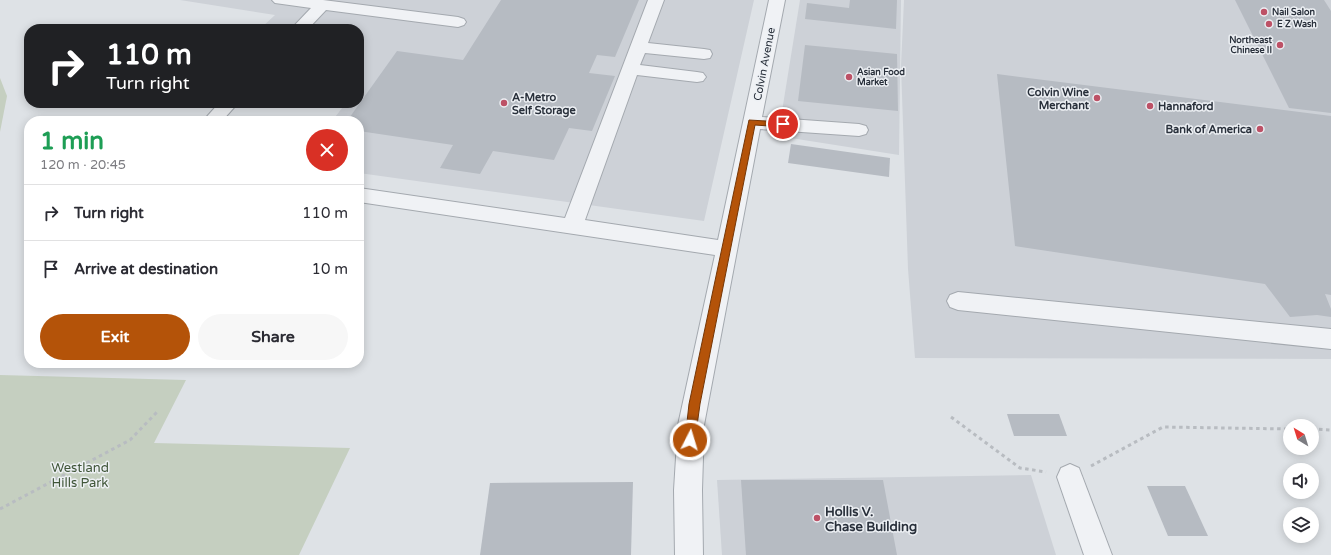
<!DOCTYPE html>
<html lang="en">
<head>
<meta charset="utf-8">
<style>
  :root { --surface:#fff; --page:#f7f7f7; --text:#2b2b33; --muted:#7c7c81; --line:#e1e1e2; --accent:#b45309 }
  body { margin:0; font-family:"Varela Round",sans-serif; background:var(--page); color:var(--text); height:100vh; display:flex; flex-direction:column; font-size:15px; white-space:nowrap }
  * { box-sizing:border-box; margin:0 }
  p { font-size:13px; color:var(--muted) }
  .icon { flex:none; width:22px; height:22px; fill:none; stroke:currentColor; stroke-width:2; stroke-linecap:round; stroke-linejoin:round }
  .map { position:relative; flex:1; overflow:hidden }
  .side { position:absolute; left:24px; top:116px; width:340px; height:252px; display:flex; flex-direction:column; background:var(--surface); border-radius:16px; box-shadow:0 2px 10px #0003 }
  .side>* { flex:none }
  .guide { position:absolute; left:24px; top:24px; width:340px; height:84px; border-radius:16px; box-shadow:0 2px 10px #0003; background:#202124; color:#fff; overflow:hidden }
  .needle { width:26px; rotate:322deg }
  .fabs { position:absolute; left:1283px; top:419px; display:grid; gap:8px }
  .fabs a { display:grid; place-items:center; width:36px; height:36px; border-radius:50%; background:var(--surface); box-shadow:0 2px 10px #0003; font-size:20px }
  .pin { position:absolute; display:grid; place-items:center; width:34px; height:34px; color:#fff; margin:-17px; border:2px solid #fff; border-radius:50%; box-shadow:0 1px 4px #0007 }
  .me { position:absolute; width:44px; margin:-22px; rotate:5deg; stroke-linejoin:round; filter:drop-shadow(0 0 3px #0008) }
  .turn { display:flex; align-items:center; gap:14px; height:84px; padding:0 16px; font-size:18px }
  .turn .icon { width:52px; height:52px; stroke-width:2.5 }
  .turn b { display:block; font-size:28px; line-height:34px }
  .round { display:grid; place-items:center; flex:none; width:42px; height:42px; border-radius:21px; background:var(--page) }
  .headline { display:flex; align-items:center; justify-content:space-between; height:68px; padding:0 16px }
  h1 { font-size:24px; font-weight:700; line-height:30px; color:#1e9e55 }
  .action { display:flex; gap:8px; margin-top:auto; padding:8px 16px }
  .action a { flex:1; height:46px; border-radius:24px; background:var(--accent); color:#fff; font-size:16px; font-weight:700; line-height:46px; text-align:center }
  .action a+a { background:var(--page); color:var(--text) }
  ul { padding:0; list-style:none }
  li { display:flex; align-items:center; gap:12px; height:56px; padding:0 16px; border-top:1px solid var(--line) }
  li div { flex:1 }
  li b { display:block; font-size:15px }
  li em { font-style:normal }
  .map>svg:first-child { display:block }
  .built { fill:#cdd1d7 }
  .green { fill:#c5cfc0 }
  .building { fill:#b6bbc2 }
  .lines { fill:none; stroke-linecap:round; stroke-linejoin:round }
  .minor-casing { stroke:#a4a9af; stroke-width:2 }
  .path { stroke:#b8bcc1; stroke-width:3; stroke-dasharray:3.5 3.5; stroke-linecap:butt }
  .minor { fill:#f0f2f5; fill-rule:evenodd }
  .route { fill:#b45309; stroke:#753606 }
  .poi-dot { fill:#bd5166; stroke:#edf0f4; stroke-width:1.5 }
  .labels { text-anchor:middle; stroke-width:3; stroke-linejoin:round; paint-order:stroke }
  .far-poi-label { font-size:9px; font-weight:bold; fill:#29303b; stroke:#edf0f4; text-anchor:start }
  .street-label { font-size:11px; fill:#29303b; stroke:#edf0f4 }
  .poi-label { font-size:11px; font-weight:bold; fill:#29303b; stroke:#edf0f4; text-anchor:end }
  .near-park-label { font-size:13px; fill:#3f5538; stroke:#edf0f4 }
  .near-poi-label { font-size:13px; font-weight:bold; fill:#29303b; stroke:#edf0f4; text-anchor:start }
</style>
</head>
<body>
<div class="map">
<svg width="1331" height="555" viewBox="0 0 1331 555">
  <rect width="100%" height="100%" fill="#dee2e6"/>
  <g class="built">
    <polygon points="180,0 754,0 704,221 359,173 359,121 332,121 346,103 359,103 359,29 260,29 275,15"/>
    <polygon points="800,0 901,0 899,155 778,136"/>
    <polygon points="904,0 1331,0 1331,359 915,358 908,269 901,66"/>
    <polygon points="1031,475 1056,555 722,555 717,480"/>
  </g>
  <g class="green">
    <polygon points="0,78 7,96 0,132"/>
    <polygon points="0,375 186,380 154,443 350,448 299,555 0,555"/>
  </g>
  <g class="building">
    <polygon points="501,0 639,0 615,57 597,55 589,73 615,76 592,131 569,128 554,160 493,151 480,174 440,168 453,145 359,131 359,121 347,121 397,51 463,60"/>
    <polygon points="850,0 897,0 896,29 805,19 807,3 849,8"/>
    <polygon points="1235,0 1324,0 1331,11 1331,113 1289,108"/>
    <polygon points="805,45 897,54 898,111 798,101"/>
    <polygon points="997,74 1331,116 1331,295 1325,294 1331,309 1331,317 1317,315 1290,317 1265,284 1015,246"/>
    <polygon points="791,144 890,158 889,177 788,163"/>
    <polygon points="1007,414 1059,414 1067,436 1014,436"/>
    <polygon points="741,480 883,480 897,555 746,555"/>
    <polygon points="633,482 631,555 480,555 490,483"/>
    <polygon points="1147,486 1185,486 1208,536 1168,536"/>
  </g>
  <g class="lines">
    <defs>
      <g id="minor">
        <polygon points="272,0 323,0 458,17 464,19 466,22 464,25 458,27 326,10 308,29 291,29 311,8 275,3"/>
        <polygon points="648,0 664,0 648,43 704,49 710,50 712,54 710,58 704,59 645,53 640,65 697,72 703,73 706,77 703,81 697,82 637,75 585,220 718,240 769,0 785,0 762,117 859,124 866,126 868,130 866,134 859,136 760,129 704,425 702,490 703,555 675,555 674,490 678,425 715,255 359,202 359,188 565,218"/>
        <polygon points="219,103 238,103 222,121 203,121"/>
        <polygon points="958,292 1331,329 1331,349 958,310 950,307 947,301 950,295"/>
        <polygon points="1070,464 1079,468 1112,555 1084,555 1057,477 1061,468"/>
      </g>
    </defs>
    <use href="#minor" class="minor-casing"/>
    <g class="path">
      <polyline points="951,417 1020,468 1046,472"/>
      <polyline points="1312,429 1331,430"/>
      <polyline points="1091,466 1163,427 1290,429"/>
      <polyline points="0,509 130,440 157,412"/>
    </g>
    <use href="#minor" class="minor"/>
  </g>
  <polygon class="route" points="749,120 783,122 787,124 783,127 755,125 700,404 695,440 694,443 690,445 686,443 685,440 689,404"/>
  <g class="poi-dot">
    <circle cx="1264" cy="12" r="4"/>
    <circle cx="1269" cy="24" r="4"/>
    <circle cx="1280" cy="45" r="4"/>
    <circle cx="849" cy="77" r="4"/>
    <circle cx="1097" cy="98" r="4"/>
    <circle cx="504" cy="103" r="4"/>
    <circle cx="1150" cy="106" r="4"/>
    <circle cx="1260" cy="129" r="4"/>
    <circle cx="817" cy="518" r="4"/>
  </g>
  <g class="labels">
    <g class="far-poi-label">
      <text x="1272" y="15">Nail Salon</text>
      <text x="1277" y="27">E Z Wash</text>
      <text x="1272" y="43" text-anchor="end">Northeast<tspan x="1272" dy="10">Chinese II</tspan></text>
      <text x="857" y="75">Asian Food<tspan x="857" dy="10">Market</tspan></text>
    </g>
    <g class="street-label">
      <text transform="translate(764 64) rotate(-79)" y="4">Colvin Avenue</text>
    </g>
    <g class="poi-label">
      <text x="1089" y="96">Colvin Wine<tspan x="1089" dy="13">Merchant</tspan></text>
      <text x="512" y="101" text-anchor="start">A-Metro<tspan x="512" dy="13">Self Storage</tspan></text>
      <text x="1158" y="110" text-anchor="start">Hannaford</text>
      <text x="1252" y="133">Bank of America</text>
    </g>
    <g class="near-park-label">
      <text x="80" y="472">Westland<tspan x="80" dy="15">Hills Park</tspan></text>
    </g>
    <g class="near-poi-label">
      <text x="825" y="516">Hollis V.<tspan x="825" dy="15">Chase Building</tspan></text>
    </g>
  </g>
</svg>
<div class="fabs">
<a><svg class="needle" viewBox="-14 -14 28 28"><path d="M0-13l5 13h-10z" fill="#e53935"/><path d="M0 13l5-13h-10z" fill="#7c7c81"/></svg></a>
<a><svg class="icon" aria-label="sound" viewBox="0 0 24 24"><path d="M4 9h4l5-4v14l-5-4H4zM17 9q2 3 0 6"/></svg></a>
<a><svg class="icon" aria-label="layers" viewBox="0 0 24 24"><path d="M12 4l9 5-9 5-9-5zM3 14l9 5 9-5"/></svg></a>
</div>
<div class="pin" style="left:783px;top:124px;background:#d93025"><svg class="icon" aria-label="arrive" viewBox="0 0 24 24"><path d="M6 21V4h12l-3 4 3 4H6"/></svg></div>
<svg class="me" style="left:690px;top:440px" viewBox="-20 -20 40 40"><circle r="17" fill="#b45309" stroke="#fff" stroke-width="3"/><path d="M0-11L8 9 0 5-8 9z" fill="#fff"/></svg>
<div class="guide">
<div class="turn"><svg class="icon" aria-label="right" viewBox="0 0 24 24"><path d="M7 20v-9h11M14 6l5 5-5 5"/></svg><div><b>110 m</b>Turn right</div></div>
</div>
<section class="side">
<div class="headline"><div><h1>1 min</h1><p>120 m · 20:45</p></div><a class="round" style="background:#d93025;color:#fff"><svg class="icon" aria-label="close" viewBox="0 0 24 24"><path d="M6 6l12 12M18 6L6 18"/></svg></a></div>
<ul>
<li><svg class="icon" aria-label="right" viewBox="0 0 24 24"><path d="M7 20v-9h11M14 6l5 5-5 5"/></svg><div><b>Turn right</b></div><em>110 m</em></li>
<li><svg class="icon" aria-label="arrive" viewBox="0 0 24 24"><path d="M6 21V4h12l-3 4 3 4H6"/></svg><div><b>Arrive at destination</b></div><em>10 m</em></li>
</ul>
<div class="action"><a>Exit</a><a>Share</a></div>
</section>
</div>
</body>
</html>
